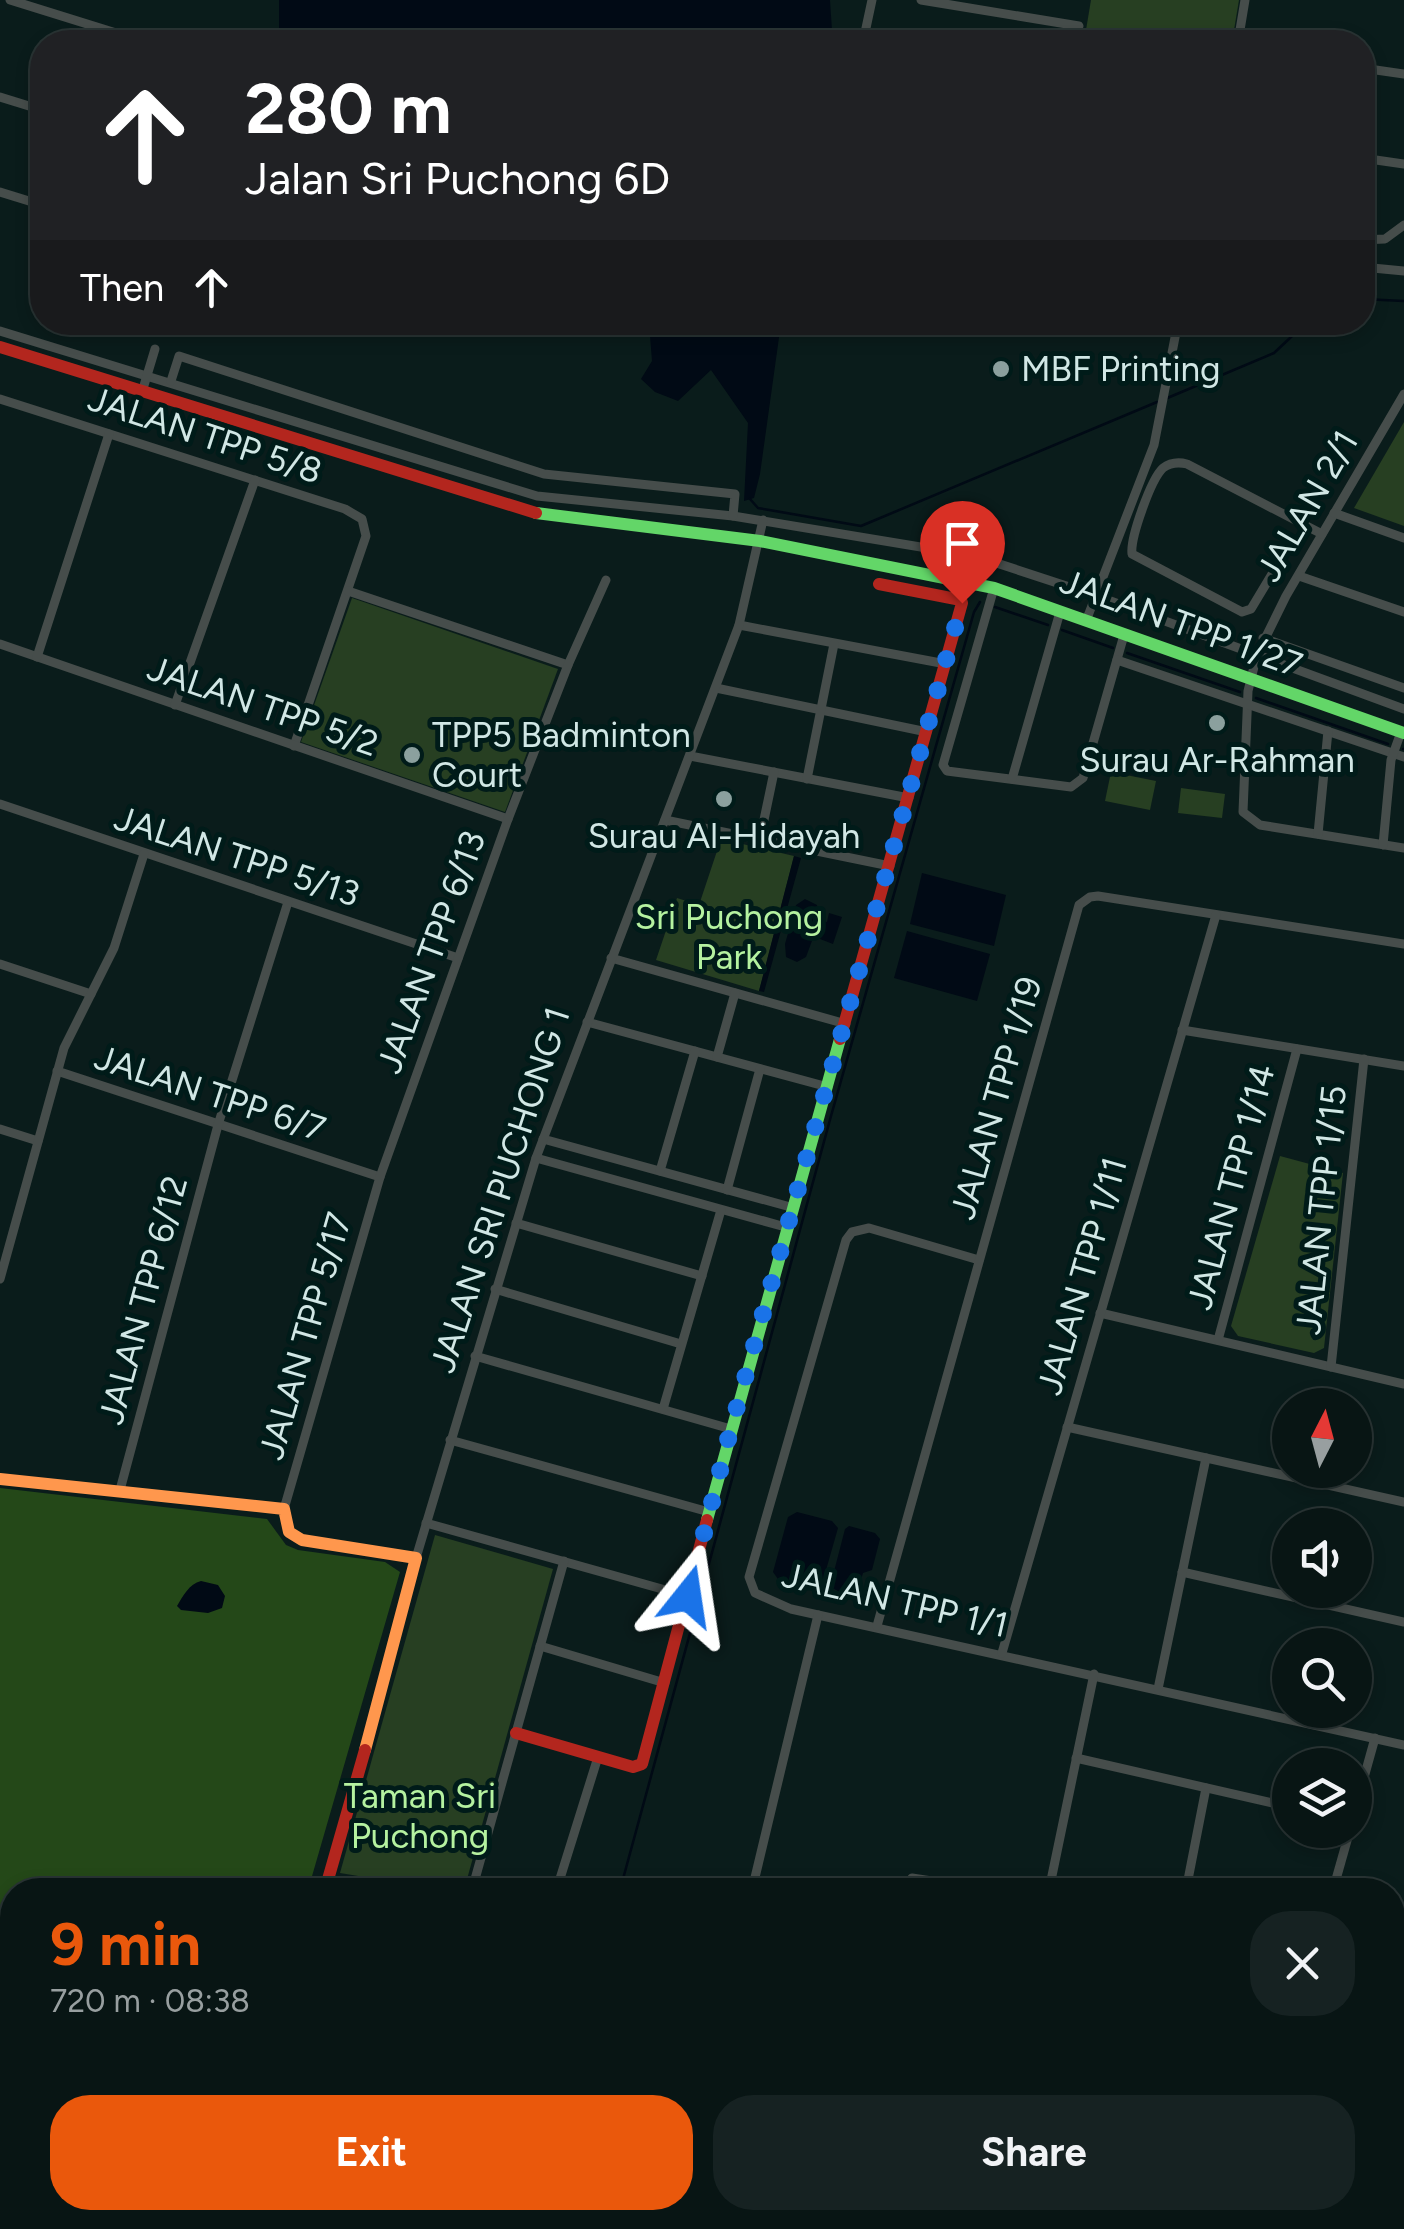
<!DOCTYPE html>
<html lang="en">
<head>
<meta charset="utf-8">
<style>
  :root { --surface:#081514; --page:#162222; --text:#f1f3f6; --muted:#989fa0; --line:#293434; --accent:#ea580c }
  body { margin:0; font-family:Figtree,sans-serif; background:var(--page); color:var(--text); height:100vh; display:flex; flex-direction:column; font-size:38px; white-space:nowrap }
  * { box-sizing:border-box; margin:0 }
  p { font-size:32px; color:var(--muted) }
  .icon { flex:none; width:55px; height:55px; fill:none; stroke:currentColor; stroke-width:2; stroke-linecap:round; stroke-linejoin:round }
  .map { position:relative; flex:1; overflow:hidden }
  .side { position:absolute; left:0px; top:1878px; width:1405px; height:352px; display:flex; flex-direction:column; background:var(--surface); border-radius:40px 40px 0 0; box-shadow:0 5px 15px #0003,0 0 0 2px var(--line) }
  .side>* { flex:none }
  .top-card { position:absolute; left:30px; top:30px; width:1345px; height:305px; border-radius:40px; box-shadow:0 5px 15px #0003,0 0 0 2px var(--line); background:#202124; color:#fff; overflow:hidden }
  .needle { width:65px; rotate:6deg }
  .controls { position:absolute; left:1272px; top:1388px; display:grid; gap:20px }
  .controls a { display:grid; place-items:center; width:100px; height:100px; border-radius:50%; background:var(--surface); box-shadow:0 5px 15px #0003,0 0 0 2px var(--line); font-size:50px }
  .pin { position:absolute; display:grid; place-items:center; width:85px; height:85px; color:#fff; margin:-102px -42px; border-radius:50% 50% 50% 0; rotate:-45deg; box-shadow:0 0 10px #0007 }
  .pin .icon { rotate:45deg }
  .me { position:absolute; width:110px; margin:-55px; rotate:15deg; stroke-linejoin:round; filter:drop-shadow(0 0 8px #0008) }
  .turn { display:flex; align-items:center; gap:35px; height:210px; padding:0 50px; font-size:45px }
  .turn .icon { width:130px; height:130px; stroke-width:2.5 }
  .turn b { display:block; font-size:70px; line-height:85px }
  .then { display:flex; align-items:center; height:95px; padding:0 50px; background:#0003; gap:20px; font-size:38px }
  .round { display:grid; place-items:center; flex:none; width:105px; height:105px; border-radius:40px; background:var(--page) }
  .head { display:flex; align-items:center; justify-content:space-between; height:170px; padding:0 50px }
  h1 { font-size:60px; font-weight:700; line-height:75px; color:var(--accent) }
  .cta { display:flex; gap:20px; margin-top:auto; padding:20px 50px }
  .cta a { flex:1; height:115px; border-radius:40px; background:var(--accent); color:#fff; font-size:40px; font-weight:700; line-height:115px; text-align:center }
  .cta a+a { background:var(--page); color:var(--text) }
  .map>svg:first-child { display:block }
  .green { fill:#273f22 }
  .forest { fill:#244818 }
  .water { fill:#010a15 }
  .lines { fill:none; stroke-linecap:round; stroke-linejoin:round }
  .stream { stroke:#010a15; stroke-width:2.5 }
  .street { stroke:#464d4b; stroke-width:9 }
  .fast { stroke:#63d668; stroke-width:12 }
  .slow { stroke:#ff974d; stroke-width:12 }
  .jam { stroke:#b3261e; stroke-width:12 }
  .tram { stroke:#4e5856; stroke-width:2.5 }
  .route { stroke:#1a73e8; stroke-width:18; stroke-dasharray:0 32.4 }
  .poi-dot { fill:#8ba09e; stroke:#001b19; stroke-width:4 }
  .labels { text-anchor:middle; stroke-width:10; stroke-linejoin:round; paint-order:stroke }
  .poi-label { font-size:35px; fill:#d1e7e5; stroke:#001b19; text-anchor:start }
  .street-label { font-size:35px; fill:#d1e7e5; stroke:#001b19 }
  .park-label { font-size:35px; fill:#b5f2a0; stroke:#001b19 }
</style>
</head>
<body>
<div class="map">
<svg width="1404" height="2229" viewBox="0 0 1404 2229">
  <rect width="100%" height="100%" fill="#0a1c1b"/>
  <g class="green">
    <polygon points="1091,0 1239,0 1232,42 1084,42"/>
    <polygon points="1404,422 1404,526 1354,508"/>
    <polygon points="352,598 558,669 505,812 301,742"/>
    <polygon points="1111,772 1156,781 1150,810 1105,801"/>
    <polygon points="1181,788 1225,794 1222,818 1178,813"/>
    <polygon points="721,839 794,856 759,991 656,960 677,898 699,905"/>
    <polygon points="1280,1156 1343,1173 1324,1348 1314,1353 1238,1336 1231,1326"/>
    <polygon points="435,1535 553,1569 464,1890 443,1890 340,1873"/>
    <polygon points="367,2218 558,2218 557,2229 365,2229"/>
  </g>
  <polygon class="forest" points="0,1488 267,1519 286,1545 298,1550 385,1562 400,1572 308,1890 12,1890 12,1964 0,1959"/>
  <g class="water">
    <polygon points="279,0 830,0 832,31 829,42 279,42"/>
    <polygon points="649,323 781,323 760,474 754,498 744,501 748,423 711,370 678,401 655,392 641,379 652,361"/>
    <polygon points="794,856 801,858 764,992 759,991"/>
    <polygon points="922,873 1006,895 994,946 910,924"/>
    <polygon points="805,899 817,905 819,920 827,922 829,913 842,917 833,944 820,939 822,932 816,930 806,957 797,962 786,957 785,944 796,905"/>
    <polygon points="907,931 990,954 977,1001 894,978"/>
    <polygon points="797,1512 832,1521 838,1528 822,1584 814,1590 780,1582 773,1572 788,1517"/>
    <polygon points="849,1526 875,1533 880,1539 872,1570 863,1573 857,1593 848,1596 830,1587 845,1529"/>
    <path d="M201,1581L218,1585L225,1596L222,1608L208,1613L181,1610L177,1606C183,1596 189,1584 201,1581Z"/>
  </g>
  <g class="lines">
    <g class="stream">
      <polyline points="1362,299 1404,301"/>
      <polyline points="1165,399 1274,353 1307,322"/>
      <polyline points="750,499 758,508 861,526 1157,402"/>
      <polyline points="995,607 1048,625"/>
      <polyline points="1062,630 1113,648"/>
      <polyline points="1127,653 1240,692"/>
      <polyline points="1256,698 1388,744"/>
      <polyline points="1403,749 1404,749"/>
      <polyline points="620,1890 831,1116 974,612 980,602"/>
      <polyline points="0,1968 12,1974"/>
    </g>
    <g class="street">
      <polyline points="10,0 145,42"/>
      <polyline points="921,0 1079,26"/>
      <polyline points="863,42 872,0"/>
      <polyline points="1238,42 1245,0"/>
      <polyline points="1362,68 1404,74"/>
      <polyline points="0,97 42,110"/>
      <polyline points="1362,158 1404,164"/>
      <polyline points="0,192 42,205"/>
      <polyline points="1362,240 1385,239 1404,225"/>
      <polyline points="1362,267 1404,271"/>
      <polyline points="0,331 537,496 733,516 975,556 1097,596 1404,709"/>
      <polyline points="171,381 179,356 544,474 735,494 733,516"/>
      <polyline points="142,392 155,349"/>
      <polyline points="1404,394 1286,596 1257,655 1248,691 1243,812 1260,825 1404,848"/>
      <polyline points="0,399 345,509 362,519 366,536 294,746"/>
      <polyline points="1334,513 1404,538"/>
      <path d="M1275,569L1251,609L1242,612L1132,554C1130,538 1151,479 1163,468C1171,462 1179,462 1187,464L1322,534"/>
      <polyline points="1299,576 1404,612"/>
      <polyline points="994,588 943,765 947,771 1071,787 1083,778 1124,635"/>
      <polyline points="348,591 568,665"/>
      <polyline points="1086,621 1154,445 1178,322"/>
      <polyline points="739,625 946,664"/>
      <polyline points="1263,638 1404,688"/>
      <polyline points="0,644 508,819"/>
      <polyline points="37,657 109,434"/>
      <polyline points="1117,660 1404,757"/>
      <polyline points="716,688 927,732"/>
      <polyline points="175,705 255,480"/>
      <polyline points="690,756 909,798"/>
      <polyline points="807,779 834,644"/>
      <polyline points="1012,779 1060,612"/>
      <polyline points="0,804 458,958"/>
      <polyline points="665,820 890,866"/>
      <polyline points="1318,834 1328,731"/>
      <polyline points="760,839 774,772"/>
      <polyline points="1383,845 1391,760 1401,732"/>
      <polyline points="611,958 846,1024"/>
      <polyline points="0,964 91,994"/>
      <polyline points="587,1022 828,1087"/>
      <polyline points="1182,1030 1404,1066"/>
      <polyline points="717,1057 735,993"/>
      <polyline points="57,1071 380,1177"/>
      <polyline points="0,1129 38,1141"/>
      <polyline points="543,1139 794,1208"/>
      <polyline points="536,1158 789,1228"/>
      <polyline points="660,1171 695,1051"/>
      <polyline points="727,1190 760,1069"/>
      <polyline points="516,1223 702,1276"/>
      <polyline points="979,1260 869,1228 852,1232 846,1240 749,1577 755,1593 791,1609 1404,1745"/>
      <polyline points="0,1279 64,1048 114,948 144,854"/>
      <polyline points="495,1289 681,1344"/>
      <polyline points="1100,1313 1404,1384"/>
      <polyline points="1218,1340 1297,1049"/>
      <polyline points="475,1356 731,1429"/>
      <polyline points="1331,1367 1364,1059"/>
      <polyline points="663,1409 721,1210"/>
      <polyline points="1067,1427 1404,1502"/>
      <polyline points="450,1440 709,1512"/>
      <polyline points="120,1490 218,1125 288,902"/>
      <polyline points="284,1509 380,1177 508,819 568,665 606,580"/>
      <polyline points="426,1523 687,1596"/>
      <polyline points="416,1558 536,1158 739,625 763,520"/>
      <polyline points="1182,1572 1404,1622"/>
      <polyline points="877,1626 1079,905 1090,897 1098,896 1404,944"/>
      <polyline points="540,1646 665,1683"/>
      <polyline points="1002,1653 1216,915"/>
      <polyline points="1158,1689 1206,1458"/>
      <polyline points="1076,1758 1290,1807"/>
      <polyline points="1355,1810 1375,1738"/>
      <polyline points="327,1883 368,1890"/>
      <polyline points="558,1885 598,1757"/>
      <polyline points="472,1890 564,1561"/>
      <polyline points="752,1890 818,1615"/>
      <polyline points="910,1890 912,1878 991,1890"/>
      <polyline points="1049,1890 1094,1674"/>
      <polyline points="1186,1890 1206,1788"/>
      <polyline points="1333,1890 1350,1830"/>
      <polyline points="682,2218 697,2229"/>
      <polyline points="223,2229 224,2218"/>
      <polyline points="253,2229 255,2218"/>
      <polyline points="347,2229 349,2218"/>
      <polyline points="567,2229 569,2218"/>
      <polyline points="669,2229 670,2218"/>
    </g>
    <g class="fast">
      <polyline points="536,513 760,541 994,588 1404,733"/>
      <polyline points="707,1520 840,1039"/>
      <polyline points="0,1999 12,2004"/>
      <polyline points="853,2218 854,2229"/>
      <polyline points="999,2218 1072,2229"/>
      <polyline points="1361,2219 1373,2221 1382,2229"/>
      <polyline points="1342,2229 1363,2218"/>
    </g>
    <g class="slow">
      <polyline points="0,1479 284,1509 289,1532 302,1540 416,1558 365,1750"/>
      <polyline points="0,2033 12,2035"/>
      <polyline points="749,2218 761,2229"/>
      <polyline points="839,2218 840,2229"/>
      <polyline points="897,2218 912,2229"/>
      <polyline points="1081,2218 1163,2229"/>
      <polyline points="936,2229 958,2218"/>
    </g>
    <g class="jam">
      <polyline points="0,347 536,513"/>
      <polyline points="840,1039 962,603 961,600 879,584"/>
      <polyline points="516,1733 633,1767 642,1764 707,1520"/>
      <polyline points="325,1890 365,1750"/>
      <polyline points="1392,2156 1404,2143"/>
      <polyline points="1392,2183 1404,2172"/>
      <polyline points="1211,2218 1276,2218"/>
      <polyline points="800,2229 804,2218"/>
      <polyline points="1310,2229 1340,2218"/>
    </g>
    <g class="tram">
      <polyline points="1392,2006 1404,1977"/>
      <polyline points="1328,2229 1329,2218"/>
    </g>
  </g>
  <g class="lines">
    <polyline class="route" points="688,1596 731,1428 962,603"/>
  </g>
  <g class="poi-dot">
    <circle cx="1001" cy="369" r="10"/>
    <circle cx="1217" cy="723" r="10"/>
    <circle cx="412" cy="755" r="10"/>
    <circle cx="724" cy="799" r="10"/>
  </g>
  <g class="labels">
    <g class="poi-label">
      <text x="1021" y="381">MBF Printing</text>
      <text x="432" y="747">TPP5 Badminton<tspan x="432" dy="40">Court</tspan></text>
      <text x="1217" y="772" text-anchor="middle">Surau Ar-Rahman</text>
      <text x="724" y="848" text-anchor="middle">Surau Al-Hidayah</text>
    </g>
    <g class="street-label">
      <text transform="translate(205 435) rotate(18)" y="12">JALAN TPP 5/8</text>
      <text transform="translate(1307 506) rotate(-60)" y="12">JALAN 2/1</text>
      <text transform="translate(1181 623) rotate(20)" y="12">JALAN TPP 1/27</text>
      <text transform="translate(263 706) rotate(19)" y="12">JALAN TPP 5/2</text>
      <text transform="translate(237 856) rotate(18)" y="12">JALAN TPP 5/13</text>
      <text transform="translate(431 952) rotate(-70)" y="12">JALAN TPP 6/13</text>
      <text transform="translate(210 1093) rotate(18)" y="12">JALAN TPP 6/7</text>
      <text transform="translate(996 1098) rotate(-74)" y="12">JALAN TPP 1/19</text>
      <text transform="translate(1231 1187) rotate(-75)" y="12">JALAN TPP 1/14</text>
      <text transform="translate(500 1190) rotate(-72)" y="12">JALAN SRI PUCHONG 1</text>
      <text transform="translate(1321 1210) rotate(-84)" y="12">JALAN TPP 1/15</text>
      <text transform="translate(1082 1276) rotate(-74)" y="12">JALAN TPP 1/11</text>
      <text transform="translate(143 1300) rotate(-75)" y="12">JALAN TPP 6/12</text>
      <text transform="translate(305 1336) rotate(-74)" y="12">JALAN TPP 5/17</text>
      <text transform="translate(895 1600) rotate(13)" y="12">JALAN TPP 1/1</text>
    </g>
    <g class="park-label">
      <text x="729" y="929">Sri Puchong<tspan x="729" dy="40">Park</tspan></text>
      <text x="420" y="1808">Taman Sri<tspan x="420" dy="40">Puchong</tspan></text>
    </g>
  </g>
</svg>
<div class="controls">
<a><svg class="needle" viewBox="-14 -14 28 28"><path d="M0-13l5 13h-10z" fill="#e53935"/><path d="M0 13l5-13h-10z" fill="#989fa0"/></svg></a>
<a><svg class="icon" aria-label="sound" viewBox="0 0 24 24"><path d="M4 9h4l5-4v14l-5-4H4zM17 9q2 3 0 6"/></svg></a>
<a><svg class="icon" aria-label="search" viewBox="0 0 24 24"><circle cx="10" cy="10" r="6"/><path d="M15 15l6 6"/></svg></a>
<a><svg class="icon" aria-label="layers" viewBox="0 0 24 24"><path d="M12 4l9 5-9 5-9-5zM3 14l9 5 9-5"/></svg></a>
</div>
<div class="pin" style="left:962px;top:603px;background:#d93025"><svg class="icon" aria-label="arrive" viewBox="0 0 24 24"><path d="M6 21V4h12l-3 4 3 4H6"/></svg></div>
<svg class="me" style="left:688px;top:1596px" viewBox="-20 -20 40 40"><path d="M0-17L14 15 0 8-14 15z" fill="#1a73e8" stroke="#fff" stroke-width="4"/></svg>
<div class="top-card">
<div class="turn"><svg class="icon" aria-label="ahead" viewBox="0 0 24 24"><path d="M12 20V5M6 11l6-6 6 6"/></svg><div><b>280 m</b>Jalan Sri Puchong 6D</div></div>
<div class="then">Then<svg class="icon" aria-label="ahead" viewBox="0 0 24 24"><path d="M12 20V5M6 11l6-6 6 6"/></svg></div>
</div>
<section class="side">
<div class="head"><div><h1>9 min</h1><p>720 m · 08:38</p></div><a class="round"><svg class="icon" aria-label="close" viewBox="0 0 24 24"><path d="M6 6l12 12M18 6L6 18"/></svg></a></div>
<div class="cta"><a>Exit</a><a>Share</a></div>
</section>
</div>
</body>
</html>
